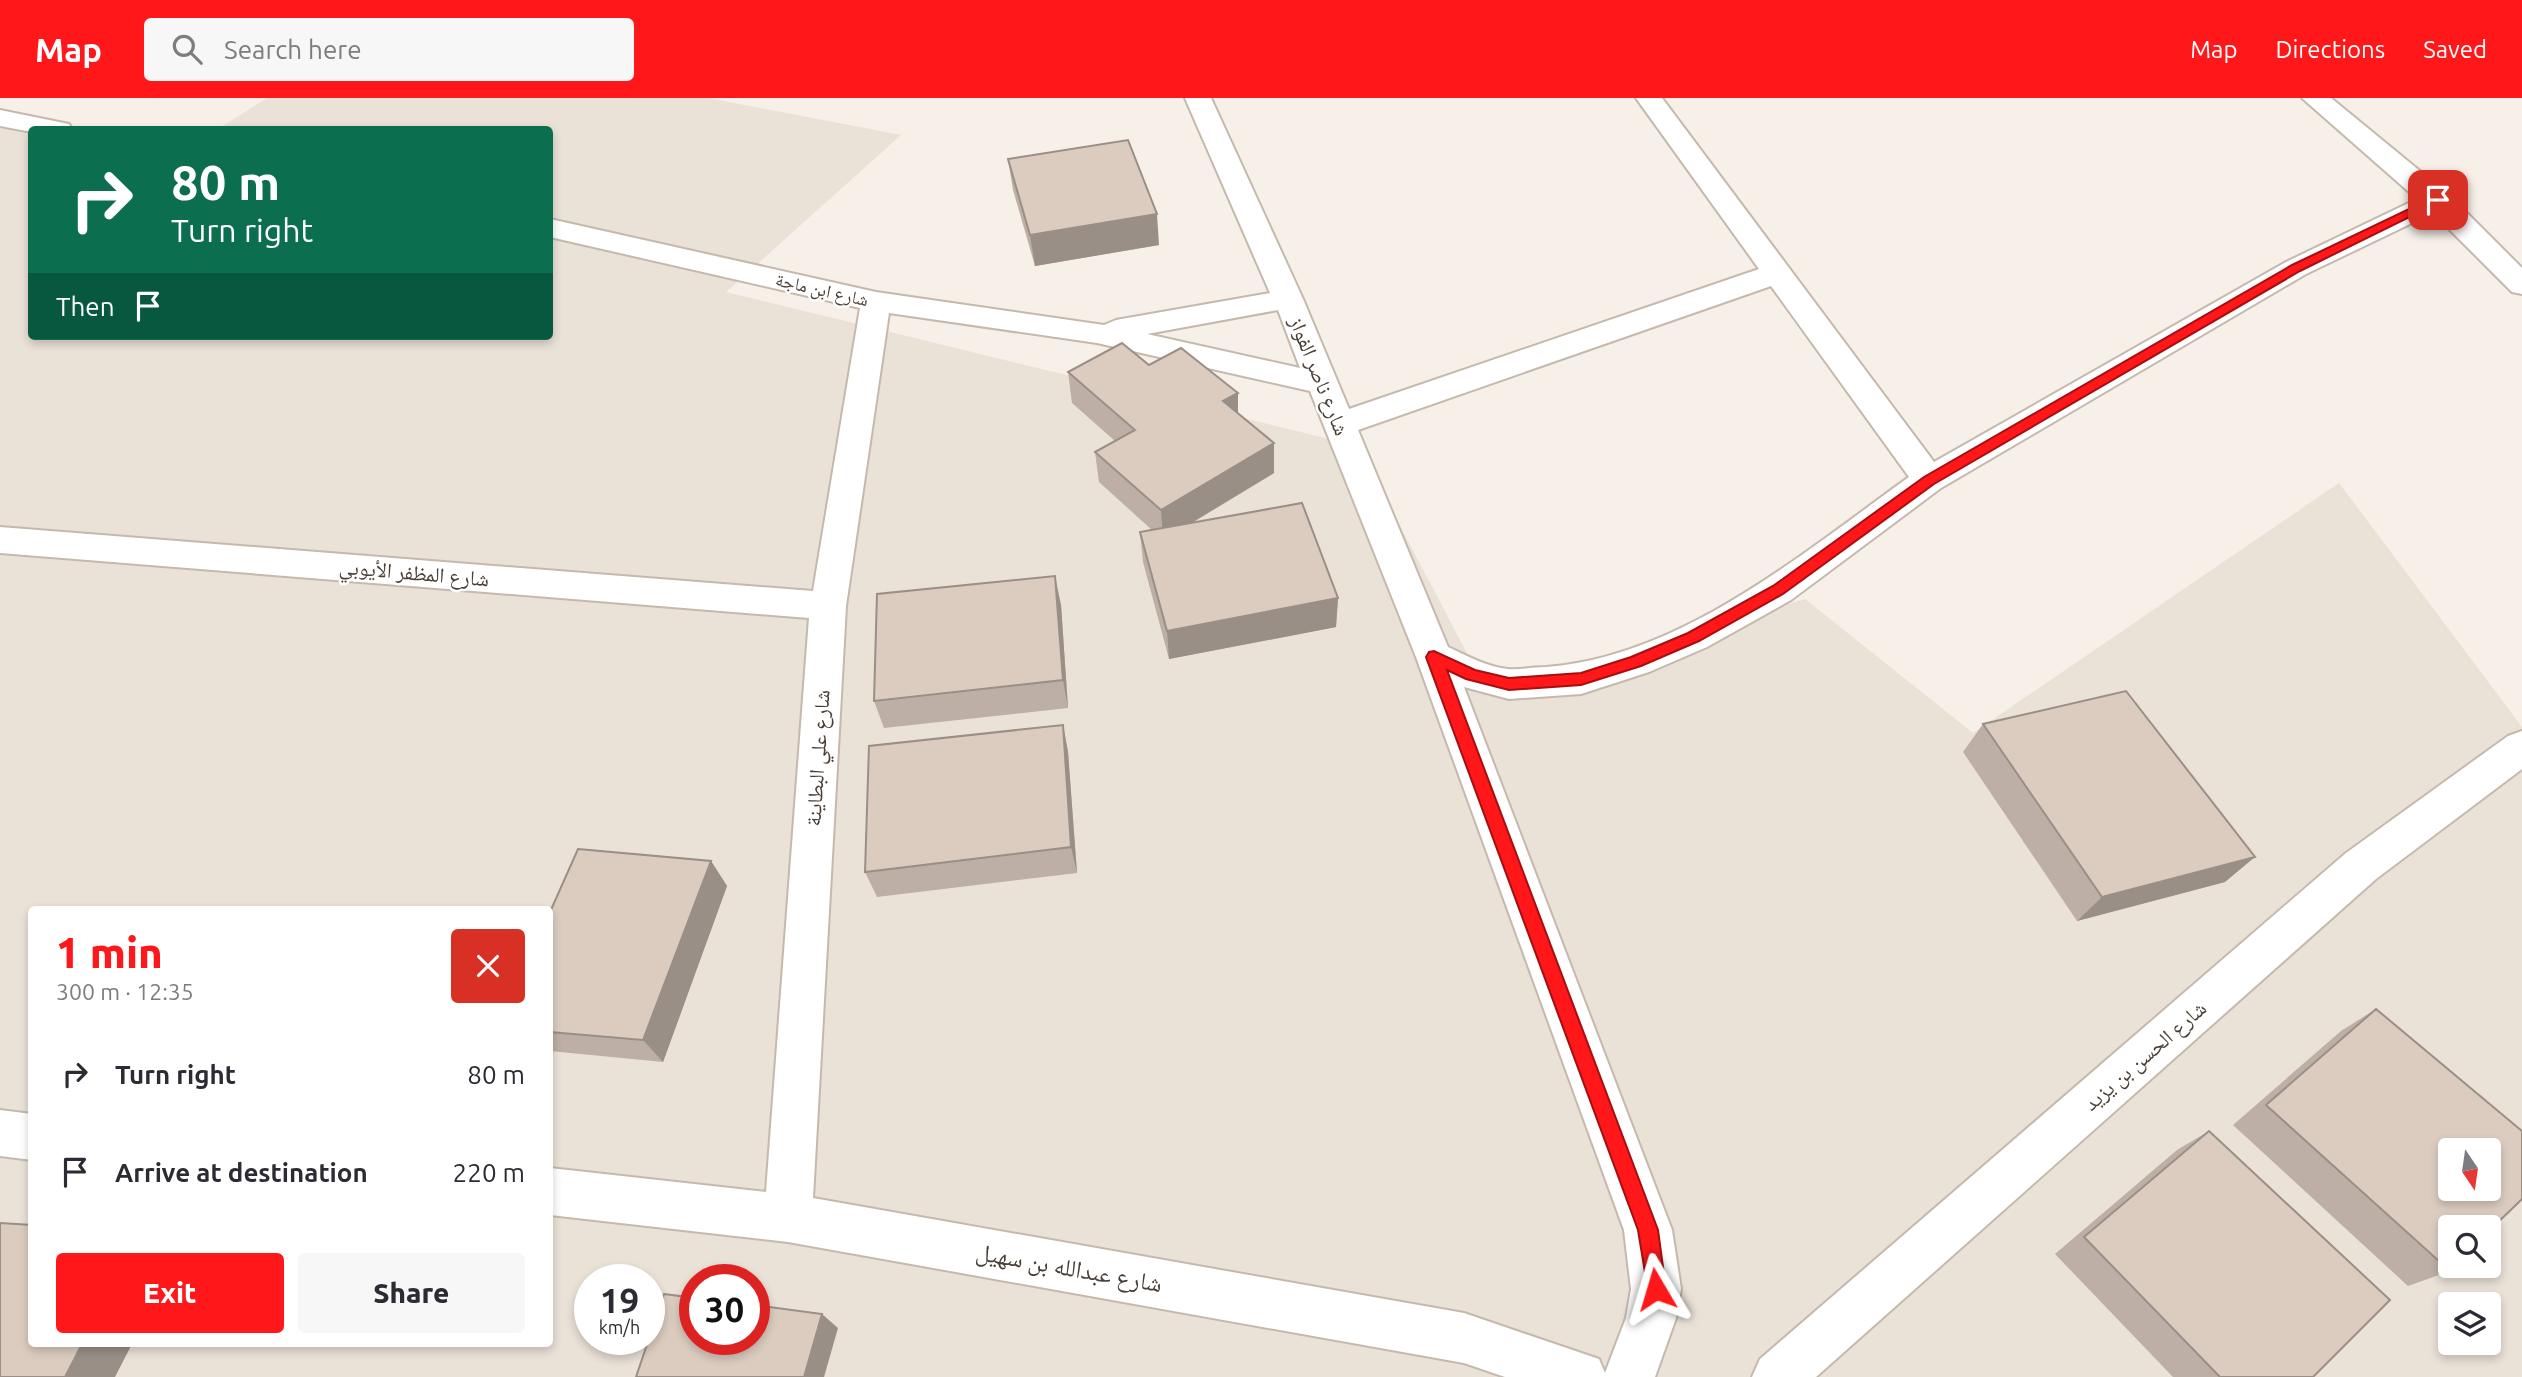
<!DOCTYPE html>
<html lang="en">
<head>
<meta charset="utf-8">
<style>
  :root { --surface:#fff; --page:#f7f7f7; --text:#2b2b33; --muted:#7c7c81; --accent:#ff1719 }
  body { margin:0; font-family:Ubuntu,"Noto Naskh Arabic",sans-serif; background:var(--page); color:var(--text); height:100vh; display:flex; flex-direction:column; font-size:26px; white-space:nowrap }
  * { box-sizing:border-box; margin:0 }
  p { font-size:23px; color:var(--muted) }
  .icon { flex:none; width:38px; height:38px; fill:none; stroke:currentColor; stroke-width:2; stroke-linecap:round; stroke-linejoin:round }
  .map { position:relative; flex:1; overflow:hidden }
  .drawer { position:absolute; left:28px; top:808px; width:525px; height:441px; display:flex; flex-direction:column; background:var(--surface); border-radius:7px; box-shadow:0 4px 10px #0003 }
  .drawer>* { flex:none }
  .top-card { position:absolute; left:28px; top:28px; width:525px; height:214px; border-radius:7px; box-shadow:0 4px 10px #0003; background:#0b6e4f; color:#fff; overflow:hidden }
  .needle { width:46px; rotate:167deg }
  .controls { position:absolute; left:2438px; top:1040px; display:grid; gap:14px }
  .controls a { display:grid; place-items:center; width:63px; height:63px; border-radius:7px; background:var(--surface); box-shadow:0 4px 10px #0003; font-size:35px }
  .speed { position:absolute; left:574px; top:1166px; display:flex; gap:14px; font-size:35px; font-weight:700; text-align:center }
  .speed>* { display:grid; place-content:center; width:91px; height:91px; border-radius:50%; background:var(--surface); box-shadow:0 4px 10px #0003; line-height:1 }
  .speed small { font-size:18px; font-weight:400 }
  .speed .limit { border:10px solid #d22; background:#fff; color:#111 }
  .pin { position:absolute; display:grid; place-items:center; width:60px; height:60px; color:#fff; margin:-30px; border-radius:14px; box-shadow:0 4px 10px #0006 }
  .me { position:absolute; width:77px; margin:-38px; rotate:353deg; stroke-linejoin:round; filter:drop-shadow(0 0 5px #0008) }
  .turn { display:flex; align-items:center; gap:24px; height:147px; padding:0 28px; font-size:32px }
  .turn .icon { width:91px; height:91px; stroke-width:2.5 }
  .turn b { display:block; font-size:49px; line-height:60px }
  .then { display:flex; align-items:center; height:66px; padding:0 28px; background:#0003; gap:14px; font-size:26px }
  .round { display:grid; place-items:center; flex:none; width:74px; height:74px; border-radius:7px; background:var(--page) }
  .head { display:flex; align-items:center; justify-content:space-between; height:119px; padding:0 28px }
  h1 { font-size:42px; font-weight:800; line-height:52px; color:var(--accent) }
  .cta { display:flex; gap:14px; margin-top:auto; padding:14px 28px }
  .cta a { flex:1; height:80px; border-radius:7px; background:var(--accent); color:#fff; font-size:28px; font-weight:800; line-height:80px; text-align:center }
  .cta a+a { background:var(--page); color:var(--text) }
  ul { padding:0; list-style:none }
  li { display:flex; align-items:center; gap:21px; height:98px; padding:0 28px }
  li div { flex:1 }
  li b { display:block; font-size:26px }
  li em { font-style:normal }
  header { display:flex; align-items:center; gap:42px; box-sizing:border-box; height:98px; padding:0 35px; background:var(--accent); color:#fff }
  header strong { font-size:33px }
  nav { display:flex; gap:38px; margin-inline-start:auto; font-size:24px }
  .search { width:490px; height:63px; background:var(--page); display:flex; align-items:center; gap:18px; box-sizing:border-box; padding:0 24px; border-radius:7px; color:var(--muted); font-size:26px }
  .map>svg:first-child { display:block }
  .residential { fill:#eae1d7; fill-rule:evenodd }
  .lines { fill:none; stroke-linecap:round; stroke-linejoin:round }
  .street-casing { stroke:#c5b9ad; stroke-width:4 }
  .street { fill:#fff; fill-rule:evenodd }
  .wall { fill:#bdafa5 }
  .shaded-wall { fill:#9a8f86 }
  .building { fill:#dcccc0; stroke:#9a8f86; stroke-width:2; fill-rule:evenodd }
  .route { fill:#ff1719; stroke:#a60f10; stroke-width:2 }
  .labels { text-anchor:middle; stroke-width:5; stroke-linejoin:round; paint-order:stroke }
  .far-street-label { font-size:18px; fill:#4a3f36; stroke:#fff }
  .street-label { font-size:21px; fill:#4a3f36; stroke:#fff }
  .near-street-label { font-size:24px; fill:#4a3f36; stroke:#fff }
</style>
</head>
<body>
<header>
<strong>Map</strong>
<div class="search"><svg class="icon" aria-label="search" viewBox="0 0 24 24"><circle cx="10" cy="10" r="6"/><path d="M15 15l6 6"/></svg>Search here</div>
<nav><a>Map</a><a>Directions</a><a>Saved</a></nav>
</header>
<div class="map">
<svg width="2522" height="1279" viewBox="0 0 2522 1279">
  <rect width="100%" height="100%" fill="#f6f0e9"/>
  <path class="residential" d="M267,0H708L901,37L726,194L1358,348L1489,597L1805,501L1973,635L2339,385L2522,629V1279H0V27L31,32L32,238H550V32L218,31ZM32,812H550V1246H32ZM2450,1052H2488V1090H2450ZM2450,1129H2488V1167H2450ZM590,1181H649V1241H590ZM695,1181H754V1241H695ZM2450,1206H2488V1244H2450Z"/>
  <g class="lines">
    <defs>
      <g id="street">
        <path d="M1185,0H1211L1303,201L1349,311L1759,171L1636,0H1662L1934,364L2286,164L2417,101L2302,0H2331L2448,96L2522,170V196L2512,194L2433,115L2306,176L1941,390L1791,502L1707,549L1649,574L1581,596L1509,601L1464,589L1672,1132L1681,1191L1676,1220L1655,1279H1505L1464,1265L788,1144L550,1117V1070L766,1094L809,520L0,455V429L813,493L860,210L550,139V121L876,194L1104,227L1116,222L1270,195ZM1771,188L1909,379C1803,455 1681,559 1546,569C1534,569 1520,572 1508,571C1487,569 1468,558 1448,549L1358,332ZM1278,212L1300,270L1147,236ZM889,215L1097,245L1310,293L1416,559L1624,1132L1631,1191L1626,1220L1605,1275L1599,1261L1464,1215L813,1100L846,508Z"/>
        <polygon points="0,12 69,26 73,32 32,32 32,34 0,28"/>
        <polygon points="2522,633 2522,671 2376,781 1816,1279 1752,1279 1760,1261 2346,755 2508,638"/>
        <polygon points="0,1012 32,1016 32,1062 0,1058"/>
      </g>
    </defs>
    <use href="#street" class="street-casing"/>
    <use href="#street" class="street"/>
  </g>
  <g class="wall">
    <polygon points="1008,61 1159,147 1035,168 1013,92"/>
    <polygon points="1149,267 1238,295 1238,315 1274,345 1274,375 1192,425 1338,500 1336,529 1169,561 1143,464 1140,434 1152,432 1099,384 1095,354 1115,343 1072,305 1068,274"/>
    <polygon points="1061,507 1068,610 884,630 874,603"/>
    <polygon points="1983,626 2225,784 2077,823 1963,654"/>
    <polygon points="1063,627 1068,654 1077,775 877,799 865,774"/>
    <polygon points="711,763 727,788 663,964 550,953 550,814"/>
    <polygon points="2376,911 2450,1173 2408,1188 2233,1027 2341,933"/>
    <polygon points="2209,1033 2313,1279 2173,1279 2055,1156 2177,1052"/>
  </g>
  <g class="shaded-wall">
    <polygon points="1157,116 1159,147 1035,168 1030,137"/>
    <polygon points="1238,295 1238,326 1223,303"/>
    <polygon points="1274,345 1274,375 1163,442 1161,412"/>
    <polygon points="1055,478 1061,507 1068,610 1063,582"/>
    <polygon points="1338,500 1336,529 1169,561 1167,533"/>
    <polygon points="1063,627 1068,654 1077,775 1071,749"/>
    <polygon points="2255,759 2225,784 2077,823 2102,799"/>
    <polygon points="711,763 727,788 663,964 643,942"/>
    <polygon points="822,1216 838,1230 824,1279 804,1279"/>
    <polygon points="82,1246 132,1246 115,1279 65,1279"/>
  </g>
  <g class="building">
    <polygon points="1128,42 1157,116 1030,137 1008,61"/>
    <polygon points="1122,245 1149,267 1181,250 1238,295 1223,303 1274,345 1161,412 1095,354 1135,332 1068,274"/>
    <polygon points="1302,405 1338,500 1167,533 1140,434"/>
    <polygon points="1055,478 1063,582 874,603 877,496"/>
    <polygon points="2126,593 2255,759 2102,799 1983,626"/>
    <polygon points="1063,627 1071,749 865,774 869,648"/>
    <polygon points="578,751 711,763 643,942 550,934 550,814"/>
    <path d="M2376,911L2522,1033V1101L2488,1134V1129H2450V1167H2455L2450,1173L2266,1007ZM2450,1052H2488V1090H2450Z"/>
    <polygon points="2209,1033 2390,1202 2313,1279 2220,1279 2084,1139"/>
    <polygon points="0,1125 32,1127 32,1246 82,1246 65,1279 0,1279"/>
    <polygon points="664,1196 695,1200 695,1241 754,1241 754,1207 822,1216 804,1279 636,1279"/>
  </g>
  <polygon class="route" points="2434,99 2444,102 2300,173 1934,386 1783,496 1699,543 1641,568 1581,587 1509,592 1466,581 1447,572 1658,1132 1666,1191 1663,1199 1656,1202 1649,1199 1638,1132 1426,559 1429,554 1434,553 1475,572 1509,580 1581,575 1631,559 1688,535 1773,488 1924,379 2292,167"/>
  <g class="labels">
    <g class="far-street-label">
      <text transform="translate(822 192) rotate(13)" y="6">شارع ابن ماجة</text>
    </g>
    <g class="street-label">
      <text transform="translate(1319 278) rotate(68)" y="7">شارع ناصر الفواز</text>
      <text transform="translate(414 475) rotate(5)" y="7">شارع المظفر الأيوبي</text>
      <text transform="translate(818 660) rotate(-86)" y="7">شارع علي البطاينة</text>
      <text transform="translate(2145 958) rotate(-41)" y="7">شارع الحسن بن يزيد</text>
    </g>
    <g class="near-street-label">
      <text transform="translate(1069 1170) rotate(10)" y="8">شارع عبدالله بن سهيل</text>
    </g>
  </g>
</svg>
<div class="controls">
<a><svg class="needle" viewBox="-14 -14 28 28"><path d="M0-13l5 13h-10z" fill="#e53935"/><path d="M0 13l5-13h-10z" fill="#7c7c81"/></svg></a>
<a><svg class="icon" aria-label="search" viewBox="0 0 24 24"><circle cx="10" cy="10" r="6"/><path d="M15 15l6 6"/></svg></a>
<a><svg class="icon" aria-label="layers" viewBox="0 0 24 24"><path d="M12 4l9 5-9 5-9-5zM3 14l9 5 9-5"/></svg></a>
</div>
<div class="speed"><div>19<small>km/h</small></div><div class="limit">30</div></div>
<div class="pin" style="left:2438px;top:102px;background:#d93025"><svg class="icon" aria-label="arrive" viewBox="0 0 24 24"><path d="M6 21V4h12l-3 4 3 4H6"/></svg></div>
<svg class="me" style="left:1656px;top:1191px" viewBox="-20 -20 40 40"><path d="M0-17L14 15 0 8-14 15z" fill="#ff1719" stroke="#fff" stroke-width="4"/></svg>
<div class="top-card">
<div class="turn"><svg class="icon" aria-label="right" viewBox="0 0 24 24"><path d="M7 20v-9h11M14 6l5 5-5 5"/></svg><div><b>80 m</b>Turn right</div></div>
<div class="then">Then<svg class="icon" aria-label="arrive" viewBox="0 0 24 24"><path d="M6 21V4h12l-3 4 3 4H6"/></svg></div>
</div>
<section class="drawer">
<div class="head"><div><h1>1 min</h1><p>300 m · 12:35</p></div><a class="round" style="background:#d93025;color:#fff"><svg class="icon" aria-label="close" viewBox="0 0 24 24"><path d="M6 6l12 12M18 6L6 18"/></svg></a></div>
<ul>
<li><svg class="icon" aria-label="right" viewBox="0 0 24 24"><path d="M7 20v-9h11M14 6l5 5-5 5"/></svg><div><b>Turn right</b></div><em>80 m</em></li>
<li><svg class="icon" aria-label="arrive" viewBox="0 0 24 24"><path d="M6 21V4h12l-3 4 3 4H6"/></svg><div><b>Arrive at destination</b></div><em>220 m</em></li>
</ul>
<div class="cta"><a>Exit</a><a>Share</a></div>
</section>
</div>
</body>
</html>
